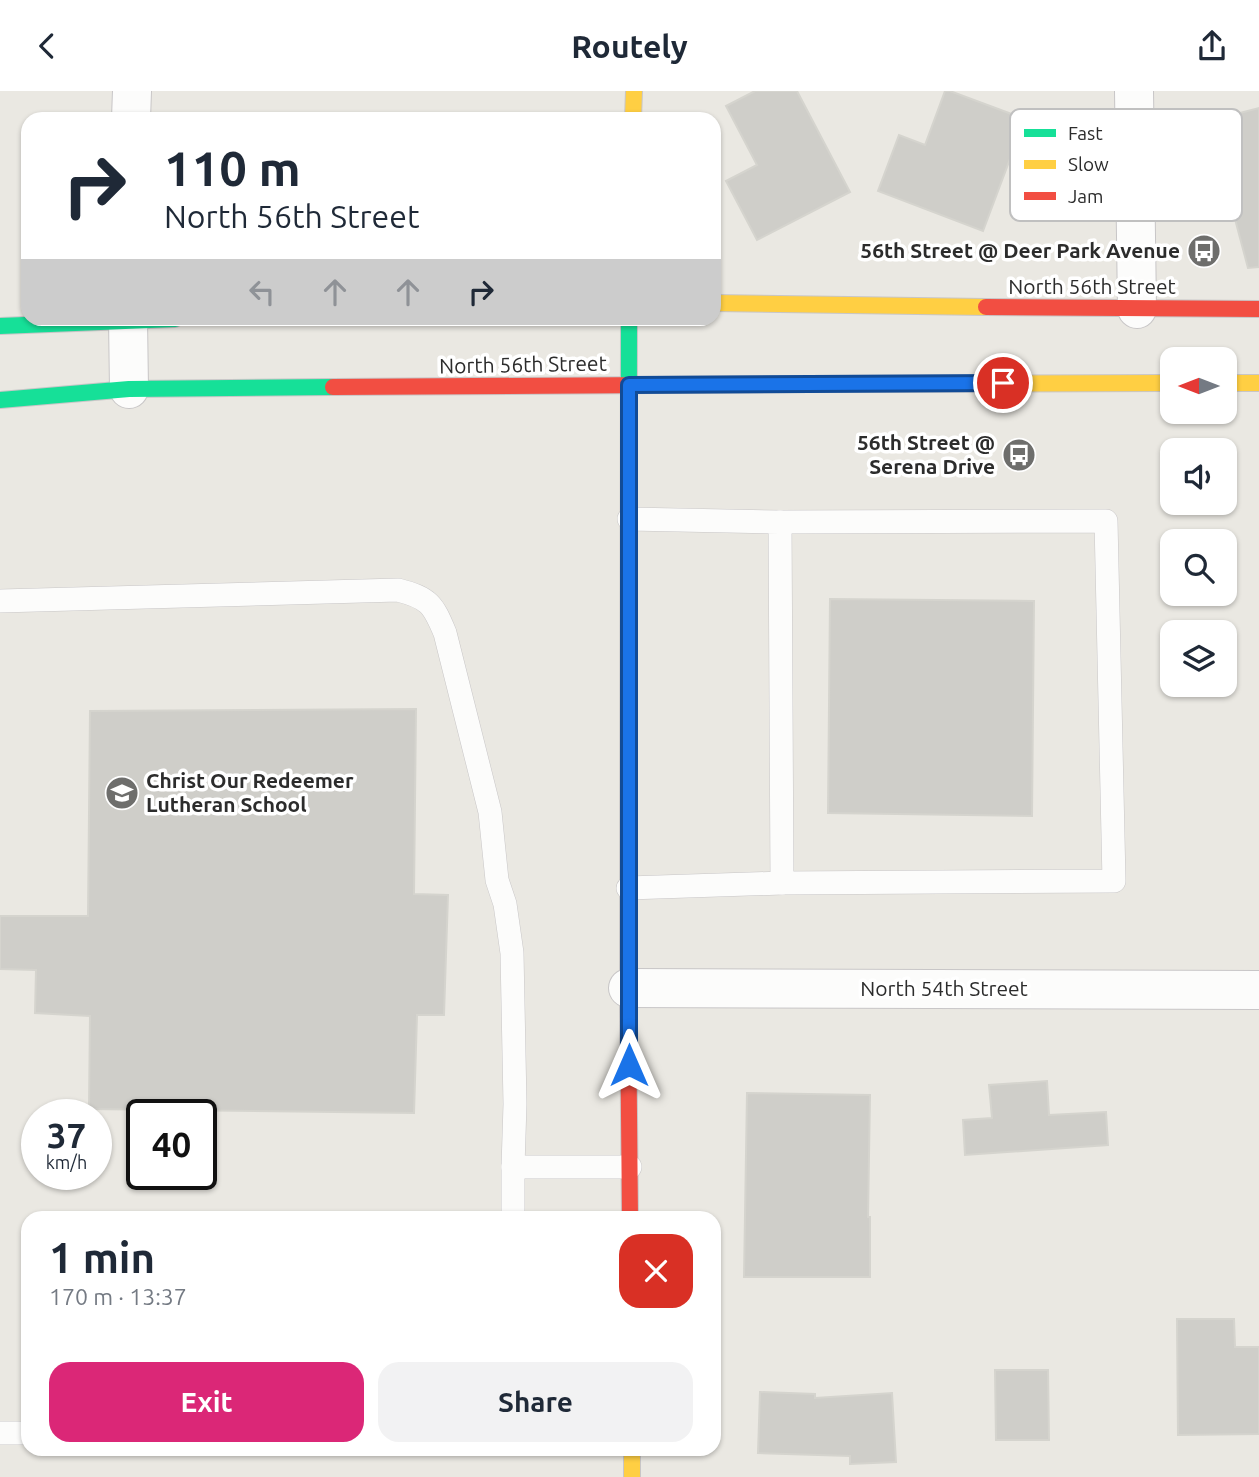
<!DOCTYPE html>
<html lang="en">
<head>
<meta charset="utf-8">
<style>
  :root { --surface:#fff; --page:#f2f2f3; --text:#1f2937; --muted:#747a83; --accent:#db2777 }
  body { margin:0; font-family:Ubuntu,sans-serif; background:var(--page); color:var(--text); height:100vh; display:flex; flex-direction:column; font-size:26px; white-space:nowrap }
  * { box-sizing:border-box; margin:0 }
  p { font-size:23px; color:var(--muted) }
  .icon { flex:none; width:38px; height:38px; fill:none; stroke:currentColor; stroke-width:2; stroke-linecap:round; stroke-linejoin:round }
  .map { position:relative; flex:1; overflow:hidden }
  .sheet { position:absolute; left:21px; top:1120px; width:700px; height:245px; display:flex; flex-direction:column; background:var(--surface); border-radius:21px; box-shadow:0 2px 5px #0004 }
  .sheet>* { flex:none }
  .guide { position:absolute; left:21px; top:21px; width:700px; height:214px; border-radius:21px; box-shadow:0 2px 5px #0004; background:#fff; color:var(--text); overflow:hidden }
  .needle { width:46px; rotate:270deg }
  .fabs { position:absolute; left:1160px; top:256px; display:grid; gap:14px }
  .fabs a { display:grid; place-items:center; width:77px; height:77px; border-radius:14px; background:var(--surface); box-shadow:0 2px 5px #0004; font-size:35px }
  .speed { position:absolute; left:21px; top:1008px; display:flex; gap:14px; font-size:35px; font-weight:700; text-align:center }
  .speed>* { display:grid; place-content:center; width:91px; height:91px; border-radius:50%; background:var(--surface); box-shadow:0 2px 5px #0004; line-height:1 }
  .speed small { font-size:18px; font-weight:400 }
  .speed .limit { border:4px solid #111; border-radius:10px; background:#fff; color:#111 }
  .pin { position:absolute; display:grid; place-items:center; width:60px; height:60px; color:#fff; margin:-30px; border:4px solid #fff; border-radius:50%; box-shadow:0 2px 7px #0007 }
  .me { position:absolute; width:77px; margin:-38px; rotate:0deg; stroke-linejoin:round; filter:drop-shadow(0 0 5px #0008) }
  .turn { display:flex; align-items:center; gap:24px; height:147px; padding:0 28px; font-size:32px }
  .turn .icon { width:91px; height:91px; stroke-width:2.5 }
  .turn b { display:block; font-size:49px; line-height:60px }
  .lanes { display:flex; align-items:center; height:66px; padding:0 28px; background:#0003; justify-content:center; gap:35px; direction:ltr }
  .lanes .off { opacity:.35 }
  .round { display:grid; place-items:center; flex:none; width:74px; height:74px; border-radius:21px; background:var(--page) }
  .overview { display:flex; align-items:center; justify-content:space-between; height:119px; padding:0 28px }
  h1 { font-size:42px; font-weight:700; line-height:52px }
  .action { display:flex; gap:14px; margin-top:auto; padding:14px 28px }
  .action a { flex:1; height:80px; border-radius:21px; background:var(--accent); color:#fff; font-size:28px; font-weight:700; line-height:80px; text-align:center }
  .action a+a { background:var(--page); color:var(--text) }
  header { display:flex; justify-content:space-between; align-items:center; height:91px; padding:0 28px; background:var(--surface); font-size:32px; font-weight:700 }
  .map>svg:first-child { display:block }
  .building { fill:#cfcec9; stroke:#d5d4ce; stroke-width:2 }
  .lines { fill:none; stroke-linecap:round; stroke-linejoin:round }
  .lane-casing { stroke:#c8c6c7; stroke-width:24 }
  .street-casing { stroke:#c8c6c7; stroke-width:40 }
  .fast-casing { stroke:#c8c6c7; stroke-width:18 }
  .slow-casing { stroke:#c8c6c7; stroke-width:18 }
  .jam-casing { stroke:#c8c6c7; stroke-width:18 }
  .lane { stroke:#fcfcfb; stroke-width:23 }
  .street { stroke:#fcfcfb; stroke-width:38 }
  .fast { stroke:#16e098; stroke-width:16 }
  .slow { stroke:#ffcf43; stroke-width:16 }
  .jam { stroke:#f24e42; stroke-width:16 }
  .route-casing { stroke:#114b97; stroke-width:18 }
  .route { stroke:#1a73e8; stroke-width:12 }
  .labels { text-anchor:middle; stroke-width:7; stroke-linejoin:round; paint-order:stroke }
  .poi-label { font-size:21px; font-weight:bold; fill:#2c2c2c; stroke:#fff; text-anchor:end }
  .street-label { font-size:21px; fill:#2c2c2c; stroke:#fff }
  .key { fill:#fff; stroke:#c0c0c0; stroke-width:2 }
  .key-label { font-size:19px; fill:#2c2c2c }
</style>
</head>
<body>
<header><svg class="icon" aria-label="back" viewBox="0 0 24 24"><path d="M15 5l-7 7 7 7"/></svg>Routely<svg class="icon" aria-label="share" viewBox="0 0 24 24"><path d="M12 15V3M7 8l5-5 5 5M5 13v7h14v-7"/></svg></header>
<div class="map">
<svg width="1259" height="1386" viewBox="0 0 1259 1386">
  <rect width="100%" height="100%" fill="#eae8e2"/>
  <g class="building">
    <polygon points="755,0 797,0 850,101 757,149 726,90 757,74 726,15"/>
    <polygon points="945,0 950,0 1025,28 983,140 878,100 899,44 925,54"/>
    <polygon points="1259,17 1259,176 1248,177 1209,30"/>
    <polygon points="830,508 1034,510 1032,725 828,722"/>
    <polygon points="416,618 414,803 448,804 444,924 417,924 414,1022 89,1018 90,925 35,922 36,879 0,878 0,825 88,825 90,620"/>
    <polygon points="1047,990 1049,1024 1106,1021 1108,1054 965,1064 963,1029 992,1027 989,994"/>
    <polygon points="747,1002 870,1004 868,1126 870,1126 870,1186 744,1186"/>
    <polygon points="1177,1228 1234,1228 1235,1256 1259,1256 1259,1343 1178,1344"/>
    <polygon points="995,1279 1048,1279 1049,1349 996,1349"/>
    <polygon points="760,1301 815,1303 815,1307 892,1302 896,1371 850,1373 850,1365 758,1362"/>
  </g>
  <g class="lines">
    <defs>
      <g id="lane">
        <polyline points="780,431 1106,430 1114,790 782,792"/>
        <path d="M0,510L398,499C429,507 433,513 445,542L490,721L497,789L505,813L512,862L515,1013L513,1076V1127"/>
        <polyline points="628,797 782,792 780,431 629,428"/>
        <polyline points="513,1076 630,1076"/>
        <polyline points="0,1342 28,1342"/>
      </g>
      <g id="street">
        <polyline points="1134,0 1137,218"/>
        <polyline points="131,28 132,0"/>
        <polyline points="128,228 129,298"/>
        <polyline points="628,897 1259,899"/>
      </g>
      <g id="fast">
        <polyline points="0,235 175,228"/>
        <polyline points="0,309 129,298 333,296"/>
        <polyline points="628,920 629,228"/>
      </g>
      <g id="slow">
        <polyline points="633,28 634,0"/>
        <polyline points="714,212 986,216"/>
        <polyline points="1225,292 1259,292"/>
        <polyline points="805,293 1172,292"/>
        <polyline points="632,1358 632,1386"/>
      </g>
      <g id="jam">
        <polyline points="986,216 1259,218"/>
        <polyline points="333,296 805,293"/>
        <polyline points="628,920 630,1127"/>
      </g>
    </defs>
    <use href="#lane" class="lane-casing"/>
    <use href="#street" class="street-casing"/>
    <use href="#fast" class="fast-casing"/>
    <use href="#slow" class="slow-casing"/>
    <use href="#jam" class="jam-casing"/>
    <use href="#lane" class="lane"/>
    <use href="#street" class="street"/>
    <use href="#fast" class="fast"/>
    <use href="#slow" class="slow"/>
    <use href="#jam" class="jam"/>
  </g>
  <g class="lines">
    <defs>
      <polyline id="route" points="629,974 629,294 1003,292"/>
    </defs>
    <use href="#route" class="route-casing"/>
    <use href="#route" class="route"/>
  </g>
  <defs>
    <symbol id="bus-disc" viewBox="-11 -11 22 22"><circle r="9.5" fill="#6e6e6c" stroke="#fff"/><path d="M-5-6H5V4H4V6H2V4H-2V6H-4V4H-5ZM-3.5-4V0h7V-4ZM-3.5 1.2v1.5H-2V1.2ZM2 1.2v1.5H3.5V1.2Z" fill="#fff"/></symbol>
    <symbol id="school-disc" viewBox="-11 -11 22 22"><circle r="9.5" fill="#6e6e6c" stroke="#fff"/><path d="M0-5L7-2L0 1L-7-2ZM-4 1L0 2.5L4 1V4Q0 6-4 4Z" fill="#fff"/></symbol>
  </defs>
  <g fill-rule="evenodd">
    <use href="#bus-disc" x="1185" y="141" width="38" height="38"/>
    <use href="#bus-disc" x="1000" y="345" width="38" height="38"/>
    <use href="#school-disc" x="103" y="683" width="38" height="38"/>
  </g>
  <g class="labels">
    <g class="poi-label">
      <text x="1180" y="167">56th Street @ Deer Park Avenue</text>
      <text x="995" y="359">56th Street @<tspan x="995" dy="24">Serena Drive</tspan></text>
      <text x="146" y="697" text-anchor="start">Christ Our Redeemer<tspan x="146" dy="24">Lutheran School</tspan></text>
    </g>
    <g class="street-label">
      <text x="1092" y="203">North 56th Street</text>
      <text transform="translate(523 274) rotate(-1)" y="7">North 56th Street</text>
      <text x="944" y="905">North 54th Street</text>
    </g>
  </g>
  <rect x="1010" y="18" width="232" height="112" rx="10" class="key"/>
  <rect x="1024" y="38" width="32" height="8" fill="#16e098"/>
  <rect x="1024" y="69" width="32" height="9" fill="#ffcf43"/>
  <rect x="1024" y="101" width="32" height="8" fill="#f24e42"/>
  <g class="key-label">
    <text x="1068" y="49">Fast</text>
    <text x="1068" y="80">Slow</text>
    <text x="1068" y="112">Jam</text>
  </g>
</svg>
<div class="fabs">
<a><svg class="needle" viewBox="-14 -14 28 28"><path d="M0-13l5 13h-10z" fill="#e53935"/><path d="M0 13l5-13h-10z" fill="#747a83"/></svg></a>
<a><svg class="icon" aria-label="sound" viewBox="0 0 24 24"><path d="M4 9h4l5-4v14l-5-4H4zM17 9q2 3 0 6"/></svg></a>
<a><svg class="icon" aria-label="search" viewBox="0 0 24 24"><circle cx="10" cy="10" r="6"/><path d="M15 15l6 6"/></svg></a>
<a><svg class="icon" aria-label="layers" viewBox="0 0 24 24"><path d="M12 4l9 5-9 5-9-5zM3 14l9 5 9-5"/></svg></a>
</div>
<div class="speed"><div>37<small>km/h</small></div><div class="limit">40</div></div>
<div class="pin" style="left:1003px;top:292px;background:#d93025"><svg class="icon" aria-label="arrive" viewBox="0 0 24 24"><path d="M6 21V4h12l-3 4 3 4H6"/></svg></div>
<svg class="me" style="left:629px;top:974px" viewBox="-20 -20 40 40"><path d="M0-17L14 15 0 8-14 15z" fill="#1a73e8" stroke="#fff" stroke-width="4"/></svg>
<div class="guide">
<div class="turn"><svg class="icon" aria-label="right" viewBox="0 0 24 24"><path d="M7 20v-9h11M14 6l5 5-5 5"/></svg><div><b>110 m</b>North 56th Street</div></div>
<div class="lanes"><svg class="icon off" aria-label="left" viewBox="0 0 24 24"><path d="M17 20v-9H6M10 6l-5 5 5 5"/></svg><svg class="icon off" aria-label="ahead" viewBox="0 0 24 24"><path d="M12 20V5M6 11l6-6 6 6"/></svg><svg class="icon off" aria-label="ahead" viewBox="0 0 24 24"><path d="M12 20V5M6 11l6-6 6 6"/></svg><svg class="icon" aria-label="right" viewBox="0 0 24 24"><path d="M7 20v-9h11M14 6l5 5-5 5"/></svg></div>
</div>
<section class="sheet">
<div class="overview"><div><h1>1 min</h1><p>170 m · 13:37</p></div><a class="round" style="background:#d93025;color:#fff"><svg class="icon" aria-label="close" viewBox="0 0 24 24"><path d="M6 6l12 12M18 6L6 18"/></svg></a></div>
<div class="action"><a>Exit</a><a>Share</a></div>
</section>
</div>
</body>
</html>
